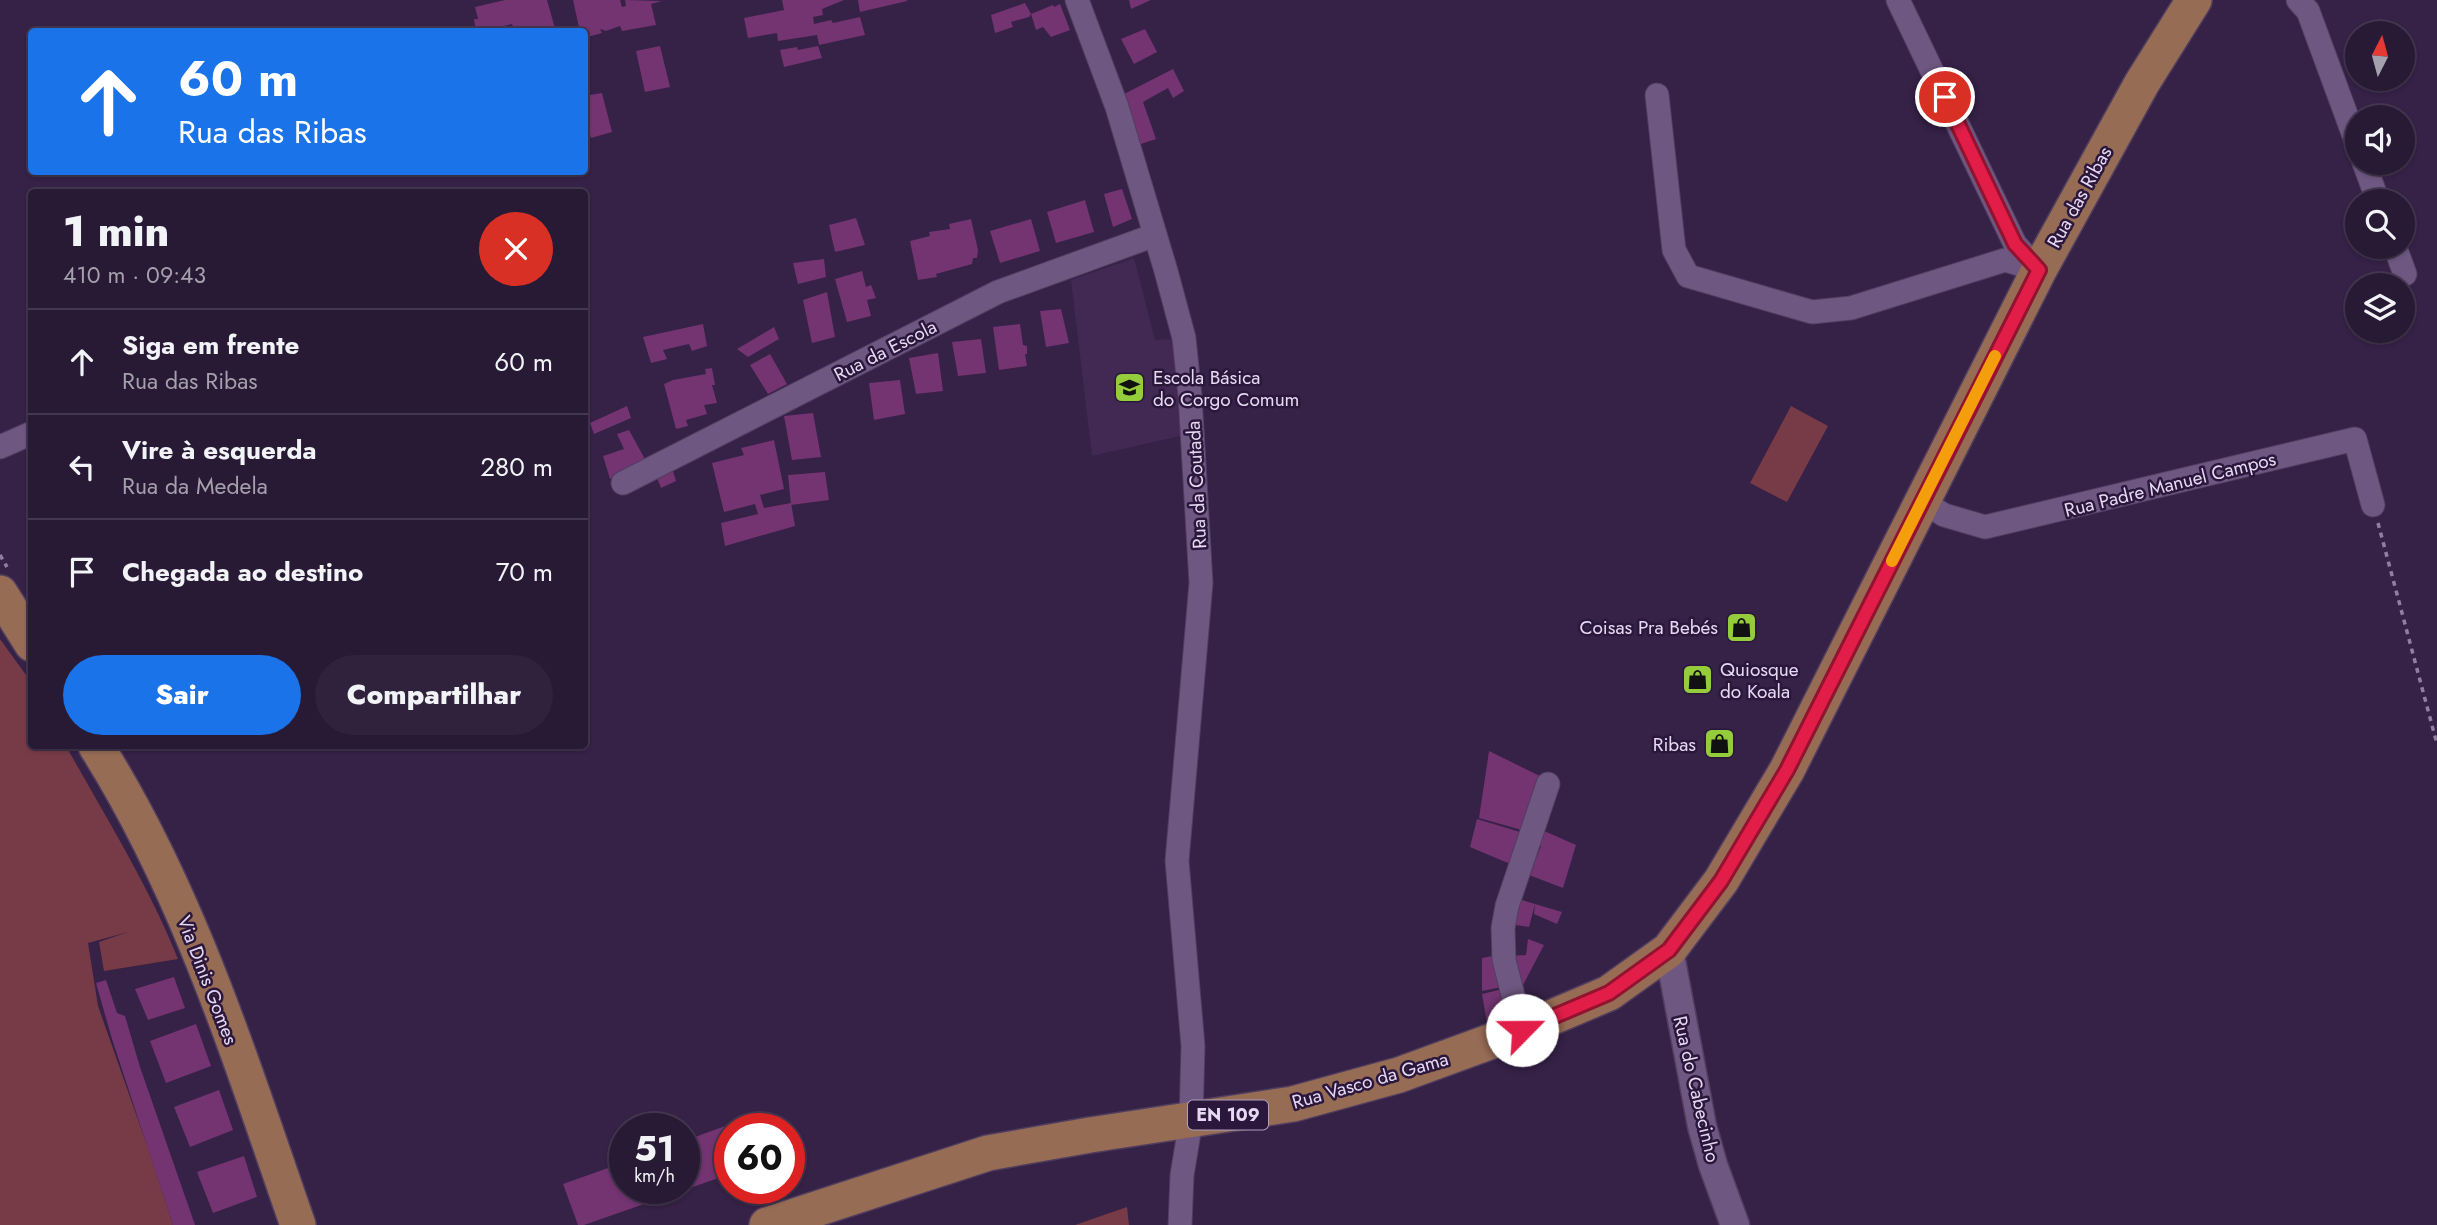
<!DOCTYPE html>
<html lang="pt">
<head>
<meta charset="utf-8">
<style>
  :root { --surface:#281935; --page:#30223d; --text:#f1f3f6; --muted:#a5a0ad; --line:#443850; --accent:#1a73e8 }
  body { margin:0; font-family:Jost,sans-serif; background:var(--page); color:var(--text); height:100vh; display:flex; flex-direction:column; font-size:26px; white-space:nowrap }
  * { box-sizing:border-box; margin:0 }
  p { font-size:23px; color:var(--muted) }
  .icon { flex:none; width:38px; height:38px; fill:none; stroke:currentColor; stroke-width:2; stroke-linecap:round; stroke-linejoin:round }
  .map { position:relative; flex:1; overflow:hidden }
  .side { position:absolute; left:28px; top:189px; width:560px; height:560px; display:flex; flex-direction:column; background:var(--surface); border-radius:7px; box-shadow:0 2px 5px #0004,0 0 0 2px var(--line) }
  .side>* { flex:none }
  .hud { position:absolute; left:28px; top:28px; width:560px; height:147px; border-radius:7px; box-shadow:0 2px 5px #0004,0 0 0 2px var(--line); background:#1a73e8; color:#fff; overflow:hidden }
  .needle { width:46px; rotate:6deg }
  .fabs { position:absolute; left:2345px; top:21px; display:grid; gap:14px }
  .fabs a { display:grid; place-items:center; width:70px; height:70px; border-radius:50%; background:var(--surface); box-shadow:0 2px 5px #0004,0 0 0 2px var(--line); font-size:35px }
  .speed { position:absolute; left:609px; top:1113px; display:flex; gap:14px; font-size:35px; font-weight:700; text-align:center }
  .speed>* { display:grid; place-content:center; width:91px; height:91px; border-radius:50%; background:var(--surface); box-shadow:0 2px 5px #0004,0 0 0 2px var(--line); line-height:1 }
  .speed small { font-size:18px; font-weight:400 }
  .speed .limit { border:10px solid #d22; background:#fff; color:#111 }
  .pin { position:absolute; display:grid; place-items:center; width:60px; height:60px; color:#fff; margin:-30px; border:4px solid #fff; border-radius:50%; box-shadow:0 2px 7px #0007 }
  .me { position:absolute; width:77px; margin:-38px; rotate:67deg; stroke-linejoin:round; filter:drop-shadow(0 0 5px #0008) }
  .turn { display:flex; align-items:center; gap:24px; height:147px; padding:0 35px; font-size:32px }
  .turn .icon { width:91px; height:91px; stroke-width:2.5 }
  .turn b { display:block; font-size:49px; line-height:60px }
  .round { display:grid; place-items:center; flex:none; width:74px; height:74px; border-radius:37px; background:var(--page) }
  .summary { display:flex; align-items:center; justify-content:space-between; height:119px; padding:0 35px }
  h1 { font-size:42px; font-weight:800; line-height:52px }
  .primary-button { display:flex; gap:14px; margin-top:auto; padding:14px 35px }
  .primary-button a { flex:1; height:80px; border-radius:42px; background:var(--accent); color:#fff; font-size:28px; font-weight:800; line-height:80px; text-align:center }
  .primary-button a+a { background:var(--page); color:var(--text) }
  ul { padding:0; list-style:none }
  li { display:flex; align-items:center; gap:21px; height:105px; padding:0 35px; border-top:2px solid var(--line) }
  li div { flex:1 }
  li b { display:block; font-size:26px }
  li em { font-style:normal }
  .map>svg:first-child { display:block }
  .built { fill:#412954 }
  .green { fill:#773b47 }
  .building { fill:#733471 }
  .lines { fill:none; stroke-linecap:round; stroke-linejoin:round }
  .minor-casing { stroke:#513e5f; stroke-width:25 }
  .tertiary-casing { stroke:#513e5f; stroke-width:31 }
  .primary-casing { stroke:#513e5f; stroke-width:38 }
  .path { stroke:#907f9e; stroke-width:3.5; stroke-dasharray:5 5; stroke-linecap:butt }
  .minor { stroke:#6e5781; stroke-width:23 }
  .tertiary { stroke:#6e5781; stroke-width:28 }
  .primary { stroke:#966c55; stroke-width:35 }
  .route-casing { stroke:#92132f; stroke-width:18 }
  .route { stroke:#e11d48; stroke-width:12 }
  .slow { stroke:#f59e0b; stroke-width:12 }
  .labels { text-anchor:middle; stroke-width:5; stroke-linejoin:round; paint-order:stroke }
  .shield { fill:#2c173c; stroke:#ae9fbb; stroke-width:2 }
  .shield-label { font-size:18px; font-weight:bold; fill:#e6d9f2 }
  .street-label { font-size:19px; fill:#e6d9f2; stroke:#2c173c }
  .poi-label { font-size:19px; fill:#e6d9f2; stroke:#2c173c; text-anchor:start }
</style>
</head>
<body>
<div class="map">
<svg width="2437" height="1225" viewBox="0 0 2437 1225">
  <rect width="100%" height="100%" fill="#362147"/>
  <polygon class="built" points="1134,258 1155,340 1174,339 1180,436 1092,456 1071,280"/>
  <g class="green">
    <polygon points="1791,406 1828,426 1787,502 1750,483"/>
    <path d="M0,639L31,682L32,746H66C105,816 148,884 178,959L104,971L99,942L128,932L88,943L98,1006L149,1151L173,1225H0Z"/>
    <polygon points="1127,1207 1129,1225 1075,1225"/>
  </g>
  <g class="building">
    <polygon points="505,0 547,0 556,32 515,32 512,24 476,32 474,19 478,19 475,7"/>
    <polygon points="573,0 620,0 622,7 626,6 625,0 662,1 651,4 656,25 622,31 620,26 606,31 600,29 602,33 584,38 584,32 580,32"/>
    <polygon points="782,0 844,0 822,9 823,15 813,17 814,24 831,20 833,23 860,17 865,35 819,45 817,35 778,41 777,33 748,38 744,18 784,10"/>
    <polygon points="858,0 907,0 907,1 860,12"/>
    <polygon points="1129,0 1151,0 1131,9"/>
    <polygon points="1025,3 1031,14 1053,5 1054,7 1060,4 1070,30 1051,37 1043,27 1036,30 1031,14 1029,17 1011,22 1013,27 995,33 991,15"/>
    <polygon points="1145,29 1157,52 1134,64 1121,39"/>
    <polygon points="660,46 670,87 645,92 636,51"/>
    <polygon points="818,46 822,58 784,67 780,50 797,47 798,50"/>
    <polygon points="1173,69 1184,91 1173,98 1168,88 1143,102 1156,139 1138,145 1124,94"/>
    <polygon points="602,93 612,132 591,138 584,113 584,96"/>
    <polygon points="1122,189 1132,219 1113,227 1104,194"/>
    <polygon points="1085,200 1094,232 1056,243 1047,212"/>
    <polygon points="856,218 865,245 835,252 829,225"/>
    <polygon points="971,219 978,250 977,258 973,258 972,264 936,274 937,277 918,280 910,241 930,236 929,232 950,229 949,224"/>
    <polygon points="1031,219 1040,251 1000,263 990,231"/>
    <polygon points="824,259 826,277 798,284 793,263"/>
    <polygon points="862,271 866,287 871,285 876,298 867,300 871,316 847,322 835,279"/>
    <polygon points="827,292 835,337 812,343 803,300"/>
    <polygon points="1061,309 1069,343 1046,347 1040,311"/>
    <polygon points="703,324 707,346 692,351 689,344 663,350 667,359 651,363 643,337"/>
    <polygon points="1020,324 1023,345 1027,346 1027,354 1025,354 1027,366 999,370 993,327"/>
    <polygon points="774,327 779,339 748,357 737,349"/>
    <polygon points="981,339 986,373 958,376 952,342"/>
    <polygon points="938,353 943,391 916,394 909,358"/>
    <polygon points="770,354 787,384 768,394 750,365"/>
    <polygon points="712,368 715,385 712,385 717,403 704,405 707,414 686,420 688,426 676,429 664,384 673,380 706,374 705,369"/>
    <polygon points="900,380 905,414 874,420 869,383"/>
    <polygon points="627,406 631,418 594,434 590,423"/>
    <polygon points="813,413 821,457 792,460 784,416"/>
    <polygon points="629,430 646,461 610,479 603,456 624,449 617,434"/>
    <polygon points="774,440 784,489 760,495 764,508 791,503 795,526 725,546 721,523 758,514 755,504 724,512 712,463 744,455 741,448"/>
    <polygon points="672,468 676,481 661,488 656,475"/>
    <polygon points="825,472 829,500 791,505 788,475"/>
    <polygon points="1489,751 1548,780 1529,832 1479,818"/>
    <polygon points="1477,819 1527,834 1515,866 1470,847"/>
    <polygon points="1542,830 1576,845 1563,888 1529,875 1541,846 1536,843"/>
    <polygon points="1515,898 1535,904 1529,927 1509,924"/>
    <polygon points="1535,904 1562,912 1557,924 1534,914"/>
    <polygon points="1528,939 1544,945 1523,985 1515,984 1509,956 1526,955"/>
    <polygon points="1502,954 1507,986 1482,991 1482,958"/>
    <polygon points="174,977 185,1008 148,1020 135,989"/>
    <polygon points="106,980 117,1013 125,1016 140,1067 195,1225 173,1225 112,1039 96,983"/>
    <polygon points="1507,988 1514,1020 1488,1029 1482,994"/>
    <polygon points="196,1024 211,1066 166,1083 150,1041"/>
    <polygon points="219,1090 233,1130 190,1147 174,1107"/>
    <polygon points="761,1113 767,1129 730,1129 730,1174 584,1225 578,1225 563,1184 625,1162 625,1188 684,1188 684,1141"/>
    <polygon points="244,1156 257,1197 213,1213 197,1172"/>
  </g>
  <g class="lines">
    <defs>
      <g id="minor">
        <polyline points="1077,0 1117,107 1166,271 1184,338 1190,396 1201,583 1177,861 1193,1046 1191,1121 1182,1175 1180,1225"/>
        <polyline points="1898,0 2015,244 2039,270"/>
        <polyline points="2298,0 2308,11 2357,144"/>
        <polyline points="1657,95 1674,250 1688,276 1812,312 1851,308 2005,260 2039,270"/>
        <polyline points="2364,163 2378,201"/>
        <polyline points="2395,247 2405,274"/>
        <polyline points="0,447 32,433"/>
        <polyline points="623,483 998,292 1155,235"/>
        <polyline points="1922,501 1944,515 1985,527 2355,439 2373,505"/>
        <polyline points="1522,1030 1504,960 1503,928 1507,906 1548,784"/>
      </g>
      <polyline id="tertiary" points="1669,950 1702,1126 1713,1165 1735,1225"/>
      <g id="primary">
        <polyline points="0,593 32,644"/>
        <path d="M96,746C189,893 241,1062 298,1225"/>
        <polyline points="767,1225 988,1153 1090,1135 1293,1104 1399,1075 1522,1030 1609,993 1669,950 1721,881 1787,770 2039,270 2142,83 2194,0"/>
      </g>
    </defs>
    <use href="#minor" class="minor-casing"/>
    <use href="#tertiary" class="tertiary-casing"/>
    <use href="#primary" class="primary-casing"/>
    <g class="path">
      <polyline points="2378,523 2437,744"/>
      <polyline points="0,555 7,567"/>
    </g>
    <use href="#minor" class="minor"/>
    <use href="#tertiary" class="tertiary"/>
    <use href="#primary" class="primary"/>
  </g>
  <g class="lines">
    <defs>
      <polyline id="route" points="1522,1030 1609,993 1669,950 1721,881 1787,770 2039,270 2015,244 1945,97"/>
    </defs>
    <use href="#route" class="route-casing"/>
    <use href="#route" class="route"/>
    <polyline class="slow" points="1892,561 1995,356"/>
  </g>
  <defs>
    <symbol id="school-square" viewBox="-11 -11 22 22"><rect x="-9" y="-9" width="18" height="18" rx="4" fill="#95cc3b" stroke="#2c173c"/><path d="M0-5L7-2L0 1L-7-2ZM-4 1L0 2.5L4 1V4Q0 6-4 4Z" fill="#111"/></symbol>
    <symbol id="shop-square" viewBox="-11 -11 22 22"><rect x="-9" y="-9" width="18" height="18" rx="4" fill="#95cc3b" stroke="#2c173c"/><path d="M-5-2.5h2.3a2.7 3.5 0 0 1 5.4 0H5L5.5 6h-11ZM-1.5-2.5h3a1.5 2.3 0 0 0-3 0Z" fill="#111"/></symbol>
  </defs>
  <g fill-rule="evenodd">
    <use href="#school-square" x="1112" y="370" width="35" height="35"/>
    <use href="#shop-square" x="1724" y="610" width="35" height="35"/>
    <use href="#shop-square" x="1680" y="662" width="35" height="35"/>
    <use href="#shop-square" x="1702" y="726" width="35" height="35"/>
  </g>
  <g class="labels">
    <rect class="shield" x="1188" y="1100.5" width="80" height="29" rx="5"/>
    <g class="shield-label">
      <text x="1228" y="1121">EN 109</text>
    </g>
    <g class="street-label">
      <text transform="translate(2079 197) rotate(-61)" y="7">Rua das Ribas</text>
      <text transform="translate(885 350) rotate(-27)" y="7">Rua da Escola</text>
      <text transform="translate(2170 484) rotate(-14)" y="7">Rua Padre Manuel Campos</text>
      <text transform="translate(1196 485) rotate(-93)" y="7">Rua da Coutada</text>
      <text transform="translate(208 980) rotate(69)" y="7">Via Dinis Gomes</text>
      <text transform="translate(1370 1080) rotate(-16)" y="7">Rua Vasco da Gama</text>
      <text transform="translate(1697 1089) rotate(77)" y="7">Rua do Cabecinho</text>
    </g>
    <g class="poi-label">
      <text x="1153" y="384">Escola Básica<tspan x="1153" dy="22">do Corgo Comum</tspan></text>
      <text x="1718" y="634" text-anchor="end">Coisas Pra Bebés</text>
      <text x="1720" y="676">Quiosque<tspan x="1720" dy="22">do Koala</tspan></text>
      <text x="1696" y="751" text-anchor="end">Ribas</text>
    </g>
  </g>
</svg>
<div class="fabs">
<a><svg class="needle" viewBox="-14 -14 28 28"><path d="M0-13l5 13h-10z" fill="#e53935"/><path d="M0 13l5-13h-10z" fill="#a5a0ad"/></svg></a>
<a><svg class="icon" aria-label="sound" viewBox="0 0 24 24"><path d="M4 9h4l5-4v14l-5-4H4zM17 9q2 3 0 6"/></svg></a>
<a><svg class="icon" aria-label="search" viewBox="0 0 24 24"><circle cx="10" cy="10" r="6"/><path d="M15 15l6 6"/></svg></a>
<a><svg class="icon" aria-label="layers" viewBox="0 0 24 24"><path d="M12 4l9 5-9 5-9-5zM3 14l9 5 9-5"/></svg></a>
</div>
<div class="speed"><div>51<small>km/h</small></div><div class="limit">60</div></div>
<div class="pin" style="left:1945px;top:97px;background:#d93025"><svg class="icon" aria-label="arrive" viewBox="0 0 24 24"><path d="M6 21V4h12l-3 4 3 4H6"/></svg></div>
<svg class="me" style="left:1522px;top:1030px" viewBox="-20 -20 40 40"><circle r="19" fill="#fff"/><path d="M0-13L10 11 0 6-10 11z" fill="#e11d48"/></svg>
<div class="hud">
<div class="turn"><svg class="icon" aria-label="ahead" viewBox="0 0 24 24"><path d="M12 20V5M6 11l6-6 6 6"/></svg><div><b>60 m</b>Rua das Ribas</div></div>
</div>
<section class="side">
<div class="summary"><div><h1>1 min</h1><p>410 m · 09:43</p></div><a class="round" style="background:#d93025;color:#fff"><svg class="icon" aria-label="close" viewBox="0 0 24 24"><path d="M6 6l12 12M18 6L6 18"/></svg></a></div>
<ul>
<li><svg class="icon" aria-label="ahead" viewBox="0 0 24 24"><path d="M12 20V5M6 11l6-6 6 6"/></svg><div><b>Siga em frente</b><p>Rua das Ribas</p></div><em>60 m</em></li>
<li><svg class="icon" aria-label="left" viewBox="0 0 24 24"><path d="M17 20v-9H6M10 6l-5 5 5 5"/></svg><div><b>Vire à esquerda</b><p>Rua da Medela</p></div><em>280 m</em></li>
<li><svg class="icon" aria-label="arrive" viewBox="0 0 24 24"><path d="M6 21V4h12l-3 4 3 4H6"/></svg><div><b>Chegada ao destino</b></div><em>70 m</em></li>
</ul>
<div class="primary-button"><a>Sair</a><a>Compartilhar</a></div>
</section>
</div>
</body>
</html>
